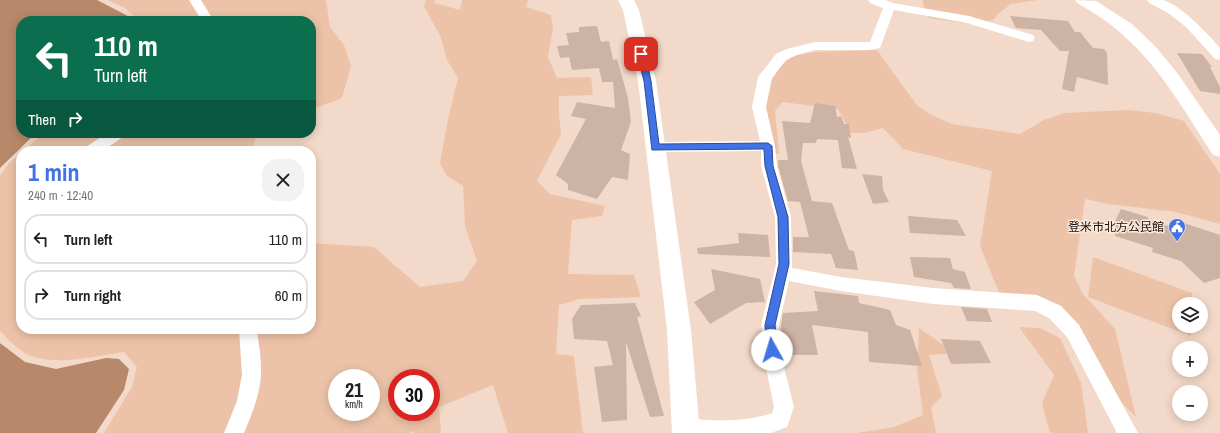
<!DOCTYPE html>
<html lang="en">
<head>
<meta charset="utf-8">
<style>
  :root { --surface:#fff; --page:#f2f2f2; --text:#222; --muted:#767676; --line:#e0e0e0; --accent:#4273e4 }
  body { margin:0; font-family:"Archivo Narrow","Noto Sans JP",sans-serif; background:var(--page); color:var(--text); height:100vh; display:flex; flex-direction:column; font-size:15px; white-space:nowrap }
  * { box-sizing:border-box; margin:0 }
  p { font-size:13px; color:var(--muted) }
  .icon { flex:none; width:22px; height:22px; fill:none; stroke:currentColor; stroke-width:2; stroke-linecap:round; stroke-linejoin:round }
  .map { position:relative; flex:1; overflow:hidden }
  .details { position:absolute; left:16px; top:146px; width:300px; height:188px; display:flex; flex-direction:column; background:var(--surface); border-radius:16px; box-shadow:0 2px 10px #0003 }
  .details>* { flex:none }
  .top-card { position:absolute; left:16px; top:16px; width:300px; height:122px; border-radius:16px; box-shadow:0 2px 10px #0003; background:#0b6e4f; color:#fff; overflow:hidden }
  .controls { position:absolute; left:1172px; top:297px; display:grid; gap:8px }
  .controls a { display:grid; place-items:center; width:36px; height:36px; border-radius:50%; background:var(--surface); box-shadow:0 2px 10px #0003; font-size:20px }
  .speed { position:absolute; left:328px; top:369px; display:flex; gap:8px; font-size:20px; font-weight:700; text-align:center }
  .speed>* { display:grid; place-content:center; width:52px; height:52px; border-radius:50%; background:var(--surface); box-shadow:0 2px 10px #0003; line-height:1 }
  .speed small { font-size:10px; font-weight:400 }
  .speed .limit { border:6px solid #d22; background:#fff; color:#111 }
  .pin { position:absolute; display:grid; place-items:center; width:34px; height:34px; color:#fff; margin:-17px; border-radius:8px; box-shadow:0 2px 6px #0006 }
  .me { position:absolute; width:44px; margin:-22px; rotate:354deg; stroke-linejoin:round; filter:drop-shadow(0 0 3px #0008) }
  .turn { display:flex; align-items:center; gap:14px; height:84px; padding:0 12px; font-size:18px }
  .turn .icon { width:52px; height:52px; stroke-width:2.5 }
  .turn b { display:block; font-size:28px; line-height:34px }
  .then { display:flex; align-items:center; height:38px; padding:0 12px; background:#0003; gap:8px; font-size:15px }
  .round { display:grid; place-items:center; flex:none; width:42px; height:42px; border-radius:16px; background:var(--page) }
  .head { display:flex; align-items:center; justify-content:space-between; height:68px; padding:0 12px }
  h1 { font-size:24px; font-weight:700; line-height:30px; color:var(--accent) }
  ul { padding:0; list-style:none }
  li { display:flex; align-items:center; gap:12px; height:50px; margin:0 8px 6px; padding:0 4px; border:2px solid var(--line); border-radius:16px }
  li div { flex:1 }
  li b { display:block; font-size:15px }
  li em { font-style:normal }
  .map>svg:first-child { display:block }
  .green { fill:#ecc3a8; fill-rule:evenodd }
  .water { fill:#b7886a }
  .building { fill:#ccb3a3 }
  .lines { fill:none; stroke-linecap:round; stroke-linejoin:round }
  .street { fill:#fff; fill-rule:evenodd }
  .secondary { fill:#fff; fill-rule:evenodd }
  .route { fill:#4273e4; stroke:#2b4b94 }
  .labels { text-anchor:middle; stroke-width:3; stroke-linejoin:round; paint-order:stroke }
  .poi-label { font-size:12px; fill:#1a110b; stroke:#fde8da; text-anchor:end }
</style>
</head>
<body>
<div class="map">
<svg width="1220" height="433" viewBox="0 0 1220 433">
  <rect width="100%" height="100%" fill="#f3d9c9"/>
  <g class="green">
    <polygon points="108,0 326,0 330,27 344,45 351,66 342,98 311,110 311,21 140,21 125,8"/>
    <path d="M426,0H435L434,3L460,10L462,0H528L526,7L551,15L553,29L548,57L557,78L591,77L593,95L559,96V115L561,134L537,181L550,194L605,206L602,216L572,220L568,274L634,275L641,297L579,299L559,305L556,354L574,356L583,433H508L493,385L439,407L441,433H413L412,431L409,433H104L132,387L137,367L124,352C95,356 63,365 34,357C21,354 9,340 0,331V176L9,163L21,153V329H311V243L374,247L420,287L463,281L477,261L465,226L463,186L446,175L440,163L448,119L458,78L447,60L441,38L424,6ZM337,378H371V412H337ZM397,378H431V412H397Z"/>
    <polygon points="923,0 1038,0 1011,4 999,13 993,20 973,24 929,18 923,4"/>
    <polygon points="877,50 916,104 929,114 952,124 1020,134 1044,120 1064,113 1128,110 1155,113 1184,121 1220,174 1220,224 1176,212 1109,204 1085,199 1074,276 1083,294 1115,329 1136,417 1111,392 1086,341 1042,310 1005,307 980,246 992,171 903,149 883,128 864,133 851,133 838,109 782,102 775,111 779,154 762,149 759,134 770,83 779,68 792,56 815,52"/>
    <polygon points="44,133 257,133 252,151 23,151"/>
    <polygon points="1093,257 1192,293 1192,304 1179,304 1179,326 1191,326 1191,336 1088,297"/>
    <polygon points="1019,327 1040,328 1060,338 1081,383 1088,433 1050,433 1042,403 1054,375"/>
    <polygon points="919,328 955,353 929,355 942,396 931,407 936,433 857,433 894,427 923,415 917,368"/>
  </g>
  <g class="water">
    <polygon points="0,0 97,0 126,15 133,21 21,21 21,133 36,133 0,168"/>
    <polygon points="0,343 25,362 56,369 106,358 119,359 129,369 124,390 96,433 0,433"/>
  </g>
  <g class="building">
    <polygon points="1010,16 1068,21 1075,32 1080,32 1093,48 1104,49 1107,53 1108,85 1077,77 1074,92 1062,89 1069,51 1060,51 1041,30 1016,28"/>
    <polygon points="597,26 601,42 609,41 613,60 617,59 628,98 631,122 621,150 630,154 628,180 612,177 597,199 568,190 568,184 556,175 586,119 571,116 577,102 615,108 613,82 602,82 599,68 572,70 569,57 560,58 557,46 569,45 566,33 579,32 579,27"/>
    <polygon points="1177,53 1202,54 1212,67 1210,67 1220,87 1220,94 1200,91"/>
    <polygon points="815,103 835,106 837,117 841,116 844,124 849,124 851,138 848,137 857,169 842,168 838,140 817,139 816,143 803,143 801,161 812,201 832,203 849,250 854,251 858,270 836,268 831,254 793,252 793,237 809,237 800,202 788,201 778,166 778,160 788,160 782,121 810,123"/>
    <polygon points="862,174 882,176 883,190 889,202 873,204"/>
    <polygon points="1121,209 1148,217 1148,219 1174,228 1174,223 1184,223 1220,235 1220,278 1204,283 1181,261 1152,252 1153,248 1115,236 1116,219"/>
    <polygon points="908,216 957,220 966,236 910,233"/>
    <polygon points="738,233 768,235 770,257 698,254 697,248 739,243"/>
    <polygon points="910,257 950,258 953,269 965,272 971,289 954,288 951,283 914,277"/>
    <polygon points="711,269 760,279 765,302 746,303 710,324 694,302 715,290"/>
    <polygon points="814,291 858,296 859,303 890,310 896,325 910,330 922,366 869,362 868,332 812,325 818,355 784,355 781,325 783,313 818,311"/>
    <polygon points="635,303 641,316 637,317 664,416 650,417 626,342 627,420 602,422 594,367 613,365 607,341 574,339 572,319 581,305"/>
    <polygon points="961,307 987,309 992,322 967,321"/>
    <polygon points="941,339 980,341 991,363 951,364"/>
  </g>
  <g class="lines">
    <g class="street">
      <polygon points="189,0 201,0 214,21 202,21"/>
      <path d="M868,0H885L893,3L969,16L1033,35L1035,38L1033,41L1029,42L967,23L894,10L880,48L869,50H815L797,55L786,60L772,78L766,107L775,146L777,166L791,217L792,268L841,277L933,288L1037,295L1061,306L1079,325L1138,433H1117L1067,337L1049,318L1035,311L933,304L841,291L789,281L779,325L783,363L794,407L787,427L771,433H678L676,428L679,421L686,418C714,421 745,423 772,413L774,407L765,363L761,325L776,264L775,217L761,166V151L655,152L650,151L648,147L650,143L655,142L760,141L752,107L758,77L776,54L787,49L815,42H870L883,8L870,3Z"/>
      <path d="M1147,0C1152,0 1158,0 1163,0C1181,5 1208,34 1220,48V60L1215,59L1186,27L1168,13L1149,3Z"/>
      <polygon points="107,133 125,133 123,137 102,151 84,151 86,147"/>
      <path d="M239,329H257C258,341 261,354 261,367C262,389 253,412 244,433H224L237,401L242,375Z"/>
    </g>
    <g class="secondary">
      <polygon points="618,0 634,0 639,10 656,81 691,330 700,433 672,433 667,330 638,81 623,10"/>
      <path d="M1075,0L1096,1L1132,24L1156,47L1178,74L1220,135V157L1213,155C1186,114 1162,70 1125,37C1111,23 1094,13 1077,3Z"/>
    </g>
  </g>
  <polygon class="route" points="639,52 644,52 645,54 651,81 659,144 768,143 772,146 773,166 788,217 789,264 775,325 778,350 776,354 772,355 769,354 767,350 765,325 779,264 778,217 765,166 764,149 652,150 644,81 637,54"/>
  <defs>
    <symbol id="civic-pin" viewBox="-11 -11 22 30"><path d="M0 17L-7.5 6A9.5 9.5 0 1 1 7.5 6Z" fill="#4273e4" stroke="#fde8da"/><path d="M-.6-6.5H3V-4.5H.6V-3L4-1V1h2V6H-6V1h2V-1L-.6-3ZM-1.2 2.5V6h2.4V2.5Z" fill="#fff"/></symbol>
  </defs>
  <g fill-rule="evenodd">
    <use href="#civic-pin" x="1167" y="217" width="20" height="27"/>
  </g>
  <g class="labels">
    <g class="poi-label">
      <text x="1164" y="231">登米市北方公民館</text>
    </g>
  </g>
</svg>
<div class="controls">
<a><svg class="icon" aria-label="layers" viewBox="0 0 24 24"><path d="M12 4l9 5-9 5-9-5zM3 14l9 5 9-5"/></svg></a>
<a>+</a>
<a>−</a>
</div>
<div class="speed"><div>21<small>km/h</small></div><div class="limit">30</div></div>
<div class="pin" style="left:641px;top:54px;background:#d93025"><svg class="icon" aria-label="arrive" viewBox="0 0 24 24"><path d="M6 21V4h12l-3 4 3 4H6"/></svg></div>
<svg class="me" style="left:772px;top:350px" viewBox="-20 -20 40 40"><circle r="19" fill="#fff"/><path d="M0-13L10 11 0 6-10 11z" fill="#4273e4"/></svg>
<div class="top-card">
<div class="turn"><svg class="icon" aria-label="left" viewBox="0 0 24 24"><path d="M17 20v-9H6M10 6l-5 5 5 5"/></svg><div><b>110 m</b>Turn left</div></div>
<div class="then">Then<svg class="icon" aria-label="right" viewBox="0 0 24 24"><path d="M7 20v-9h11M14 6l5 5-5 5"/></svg></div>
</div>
<section class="details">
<div class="head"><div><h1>1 min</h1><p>240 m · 12:40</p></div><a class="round"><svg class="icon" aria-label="close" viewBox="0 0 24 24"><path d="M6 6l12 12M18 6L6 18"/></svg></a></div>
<ul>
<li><svg class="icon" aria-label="left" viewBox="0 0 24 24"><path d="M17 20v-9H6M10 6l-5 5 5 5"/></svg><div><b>Turn left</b></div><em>110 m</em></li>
<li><svg class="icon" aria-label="right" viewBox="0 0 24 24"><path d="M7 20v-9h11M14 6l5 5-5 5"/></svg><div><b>Turn right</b></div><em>60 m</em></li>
</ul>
</section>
</div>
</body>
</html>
